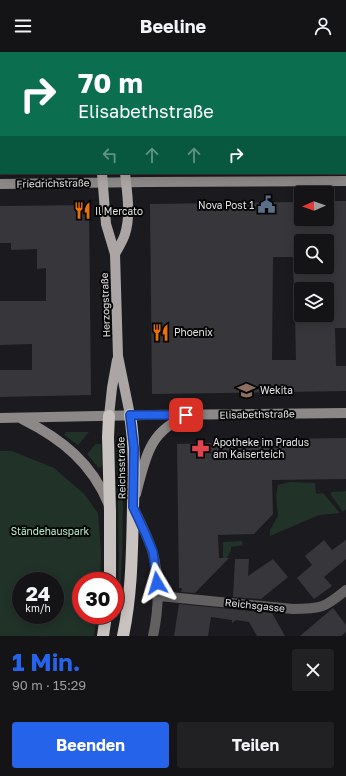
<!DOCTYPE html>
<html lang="de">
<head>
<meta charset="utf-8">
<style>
  :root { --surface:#141417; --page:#212124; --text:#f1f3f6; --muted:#9d9ea1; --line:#333336; --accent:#2563eb }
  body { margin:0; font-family:"Golos Text",sans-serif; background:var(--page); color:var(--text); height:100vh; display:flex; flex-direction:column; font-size:15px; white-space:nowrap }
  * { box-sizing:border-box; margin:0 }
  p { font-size:13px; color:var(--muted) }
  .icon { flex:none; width:22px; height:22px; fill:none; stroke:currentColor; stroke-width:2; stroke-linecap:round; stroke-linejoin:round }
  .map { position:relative; height:584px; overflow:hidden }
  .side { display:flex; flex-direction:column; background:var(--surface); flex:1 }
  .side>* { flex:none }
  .guide { position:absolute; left:0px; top:0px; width:346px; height:122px; box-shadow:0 2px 10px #0003,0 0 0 1px var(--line); background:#0b6e4f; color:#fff; overflow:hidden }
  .needle { width:26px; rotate:268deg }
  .fabs { position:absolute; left:294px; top:134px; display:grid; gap:8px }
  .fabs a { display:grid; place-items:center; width:40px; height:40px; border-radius:4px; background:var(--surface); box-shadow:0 2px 10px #0003,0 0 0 1px var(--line); font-size:20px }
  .speed { position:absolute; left:12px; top:520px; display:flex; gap:8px; font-size:20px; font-weight:700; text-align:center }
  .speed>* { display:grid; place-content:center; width:52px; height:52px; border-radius:50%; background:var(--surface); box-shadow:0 2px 10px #0003,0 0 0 1px var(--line); line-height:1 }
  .speed small { font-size:10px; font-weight:400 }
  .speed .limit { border:6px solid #d22; background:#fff; color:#111 }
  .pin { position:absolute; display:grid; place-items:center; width:34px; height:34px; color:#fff; margin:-17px; border-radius:8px; box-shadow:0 2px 6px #0006 }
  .me { position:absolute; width:44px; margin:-22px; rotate:353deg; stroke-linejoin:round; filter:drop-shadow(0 0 3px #0008) }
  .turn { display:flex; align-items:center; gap:14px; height:84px; padding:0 12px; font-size:18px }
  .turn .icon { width:52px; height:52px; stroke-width:2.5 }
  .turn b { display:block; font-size:28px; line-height:34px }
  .lanes { display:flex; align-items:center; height:38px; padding:0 12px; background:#0003; justify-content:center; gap:20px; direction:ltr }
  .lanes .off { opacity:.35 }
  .round { display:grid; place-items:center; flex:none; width:42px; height:42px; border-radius:4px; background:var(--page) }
  .overview { display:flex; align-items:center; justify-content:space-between; height:68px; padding:0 12px }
  h1 { font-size:24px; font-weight:700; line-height:30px; color:var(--accent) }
  .action { display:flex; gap:8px; margin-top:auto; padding:8px 12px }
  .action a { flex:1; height:46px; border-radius:4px; background:var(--accent); color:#fff; font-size:16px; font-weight:700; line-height:46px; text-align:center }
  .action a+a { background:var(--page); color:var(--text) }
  header { display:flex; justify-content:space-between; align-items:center; height:52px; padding:0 12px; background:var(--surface); font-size:18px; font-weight:700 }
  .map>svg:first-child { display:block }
  .green { fill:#213229; fill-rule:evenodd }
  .building { fill:#37363a; fill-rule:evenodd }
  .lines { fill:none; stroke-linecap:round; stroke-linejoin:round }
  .street { stroke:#626060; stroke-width:10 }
  .secondary { stroke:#8b8887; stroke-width:10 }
  .primary { stroke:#aba6a5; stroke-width:10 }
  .highway { stroke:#c8c2c1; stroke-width:12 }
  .route-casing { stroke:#184099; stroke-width:10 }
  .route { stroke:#2563eb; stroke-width:7 }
  .labels { text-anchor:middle; stroke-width:4; stroke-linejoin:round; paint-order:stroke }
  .street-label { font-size:10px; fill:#e4e4e6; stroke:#060607 }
  .poi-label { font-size:10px; fill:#e4e4e6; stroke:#060607; text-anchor:start }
  .park-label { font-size:10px; fill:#b4efcf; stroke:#060607 }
</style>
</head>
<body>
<header><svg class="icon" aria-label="menu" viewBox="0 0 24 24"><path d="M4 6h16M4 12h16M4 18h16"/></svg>Beeline<svg class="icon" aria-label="person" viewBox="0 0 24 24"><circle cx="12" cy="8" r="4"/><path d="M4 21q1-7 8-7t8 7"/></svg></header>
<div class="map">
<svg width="346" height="584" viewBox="0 0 346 584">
  <rect width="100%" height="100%" fill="#1b1b1f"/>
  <g class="green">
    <polygon points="66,380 89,380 78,393 64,383"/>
    <path d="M117,390H122C123,440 124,489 120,538H118L119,506Z"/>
    <polygon points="96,392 101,392 102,414 100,416 98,415 87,402"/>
    <path d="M0,399H12L54,416L84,442L98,461L101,501L100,529H81V563H97L94,584H0ZM21,529H55V563H21Z"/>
    <polygon points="290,430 315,431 316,442 323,441 340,461 319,463 270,484 270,478 278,464 276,443 278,433"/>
    <polygon points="346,439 346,457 343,460 331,443 331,440"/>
    <polygon points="242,489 243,493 231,495 231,498 227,506 223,508 223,490"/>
  </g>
  <g class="building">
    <path d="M327,149H346V276H335L336,314H346V339L152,342L150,152L301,150V167H327ZM301,189H327V215H293L294,237H327V263H295L296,308H272L273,205H301Z"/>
    <polygon points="89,153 91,343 0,345 0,318 32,318 32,292 0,293 0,249 46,249 46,216 37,217 37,197 11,198 11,191 0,191 0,154"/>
    <polygon points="346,386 346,427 272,428 273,462 254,482 218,483 219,506 229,506 195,541 181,540 182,536 179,536 177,392 212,391 212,388"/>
    <polygon points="324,488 332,498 346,488 346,507 324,525 332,534 314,547 297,526 312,513 305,504"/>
    <polygon points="235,507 249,507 248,524 273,507 288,525 261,547 233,545"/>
    <polygon points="179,552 272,561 285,584 257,584 249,570 236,568 232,571 232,568 211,565 208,584 174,584"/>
    <polygon points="333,556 346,573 346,580 341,584 300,584"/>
  </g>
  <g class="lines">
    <g class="street">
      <path d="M133,455C140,469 147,483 152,498C160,525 159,557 153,584"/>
      <path d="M159,544L293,557C321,557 324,556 346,538"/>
    </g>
    <g class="secondary">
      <polyline points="0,132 146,130 346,129"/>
      <polyline points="0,366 147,363 346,361"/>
      <path d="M22,367C62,387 92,411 109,453"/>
      <path d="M136,442C145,408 149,377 187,365"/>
    </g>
    <g class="primary">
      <polyline points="96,0 96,1"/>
      <polyline points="116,0 116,1"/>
      <polyline points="102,121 106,172 115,202 118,304 130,363"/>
      <path d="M115,202C118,196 123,189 125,182C131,163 127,140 125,121"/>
      <polyline points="109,364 112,336 117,308"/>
    </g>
    <g class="highway">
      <polyline points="109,364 108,385 110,459 110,529"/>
      <polyline points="103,584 106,563"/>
      <path d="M123,584C132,541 132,499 133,455C134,425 135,394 130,363"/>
    </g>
  </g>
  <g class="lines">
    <defs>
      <polyline id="route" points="157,531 153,500 146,483 133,455 134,396 130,363 186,363"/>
    </defs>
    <use href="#route" class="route-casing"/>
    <use href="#route" class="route"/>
  </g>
  <defs>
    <symbol id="civic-bare" viewBox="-9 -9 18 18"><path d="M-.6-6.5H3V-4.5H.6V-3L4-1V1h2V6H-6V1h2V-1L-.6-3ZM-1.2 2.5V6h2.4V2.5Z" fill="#5c6f8a" stroke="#060607" stroke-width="2.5" paint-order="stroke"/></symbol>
    <symbol id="restaurant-bare" viewBox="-9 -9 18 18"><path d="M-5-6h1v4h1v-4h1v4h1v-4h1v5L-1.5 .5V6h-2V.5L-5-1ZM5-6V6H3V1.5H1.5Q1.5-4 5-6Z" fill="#e8710a" stroke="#060607" stroke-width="2.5" paint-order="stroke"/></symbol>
    <symbol id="school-bare" viewBox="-9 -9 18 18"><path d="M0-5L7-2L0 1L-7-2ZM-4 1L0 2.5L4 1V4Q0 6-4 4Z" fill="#8d6e63" stroke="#060607" stroke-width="2.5" paint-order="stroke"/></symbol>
    <symbol id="pharmacy-bare" viewBox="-9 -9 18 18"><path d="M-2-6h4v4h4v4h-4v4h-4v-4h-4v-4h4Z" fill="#e0444e" stroke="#060607" stroke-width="2.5" paint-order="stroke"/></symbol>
  </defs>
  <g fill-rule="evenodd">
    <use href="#civic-bare" x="254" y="140" width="25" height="25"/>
    <use href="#restaurant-bare" x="70" y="146" width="25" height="25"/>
    <use href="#restaurant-bare" x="148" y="268" width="25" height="25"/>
    <use href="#school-bare" x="234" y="326" width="25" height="25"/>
    <use href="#pharmacy-bare" x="188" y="384" width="25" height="25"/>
  </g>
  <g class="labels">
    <g class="street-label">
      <text transform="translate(53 131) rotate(-1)" y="4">Friedrichstraße</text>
      <text transform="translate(105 253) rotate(-92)" y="4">Herzogstraße</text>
      <text transform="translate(257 362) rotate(-1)" y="4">Elisabethstraße</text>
      <text transform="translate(121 416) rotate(-91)" y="4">Reichsstraße</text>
      <text transform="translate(255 553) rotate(6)" y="4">Reichsgasse</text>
    </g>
    <g class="poi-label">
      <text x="254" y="157" text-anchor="end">Nova Post 1</text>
      <text x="95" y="163">Il Mercato</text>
      <text x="174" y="284">Phoenix</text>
      <text x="260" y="342">Wekita</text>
      <text x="213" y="394">Apotheke im Pradus<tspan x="213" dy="12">am Kaiserteich</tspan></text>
    </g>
    <g class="park-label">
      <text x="50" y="483">Ständehauspark</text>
    </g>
  </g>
</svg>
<div class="fabs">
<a><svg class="needle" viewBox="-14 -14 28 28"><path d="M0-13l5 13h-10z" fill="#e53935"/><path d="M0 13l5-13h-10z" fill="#9d9ea1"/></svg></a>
<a><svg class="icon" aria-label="search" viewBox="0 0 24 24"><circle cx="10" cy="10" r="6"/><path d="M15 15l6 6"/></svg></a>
<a><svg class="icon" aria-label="layers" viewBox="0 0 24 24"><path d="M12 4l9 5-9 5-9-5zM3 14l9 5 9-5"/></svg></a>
</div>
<div class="speed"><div>24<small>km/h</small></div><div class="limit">30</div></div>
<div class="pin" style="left:186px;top:363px;background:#d93025"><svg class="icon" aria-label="arrive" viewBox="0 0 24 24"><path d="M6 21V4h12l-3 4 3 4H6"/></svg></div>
<svg class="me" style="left:157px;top:531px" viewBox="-20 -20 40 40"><path d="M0-17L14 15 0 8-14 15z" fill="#2563eb" stroke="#fff" stroke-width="4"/></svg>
<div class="guide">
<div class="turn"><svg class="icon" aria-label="right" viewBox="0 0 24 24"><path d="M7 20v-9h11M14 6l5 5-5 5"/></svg><div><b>70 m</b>Elisabethstraße</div></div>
<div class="lanes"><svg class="icon off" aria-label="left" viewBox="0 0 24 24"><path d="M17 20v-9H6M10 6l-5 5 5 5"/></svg><svg class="icon off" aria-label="ahead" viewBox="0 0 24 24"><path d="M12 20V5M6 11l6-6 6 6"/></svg><svg class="icon off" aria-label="ahead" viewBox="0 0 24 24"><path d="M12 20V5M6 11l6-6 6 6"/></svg><svg class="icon" aria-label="right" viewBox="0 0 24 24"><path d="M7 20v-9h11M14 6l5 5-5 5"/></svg></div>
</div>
</div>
<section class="side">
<div class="overview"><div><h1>1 Min.</h1><p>90 m · 15:29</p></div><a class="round"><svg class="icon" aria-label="close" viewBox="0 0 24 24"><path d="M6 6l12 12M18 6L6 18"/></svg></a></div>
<div class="action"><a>Beenden</a><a>Teilen</a></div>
</section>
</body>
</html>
